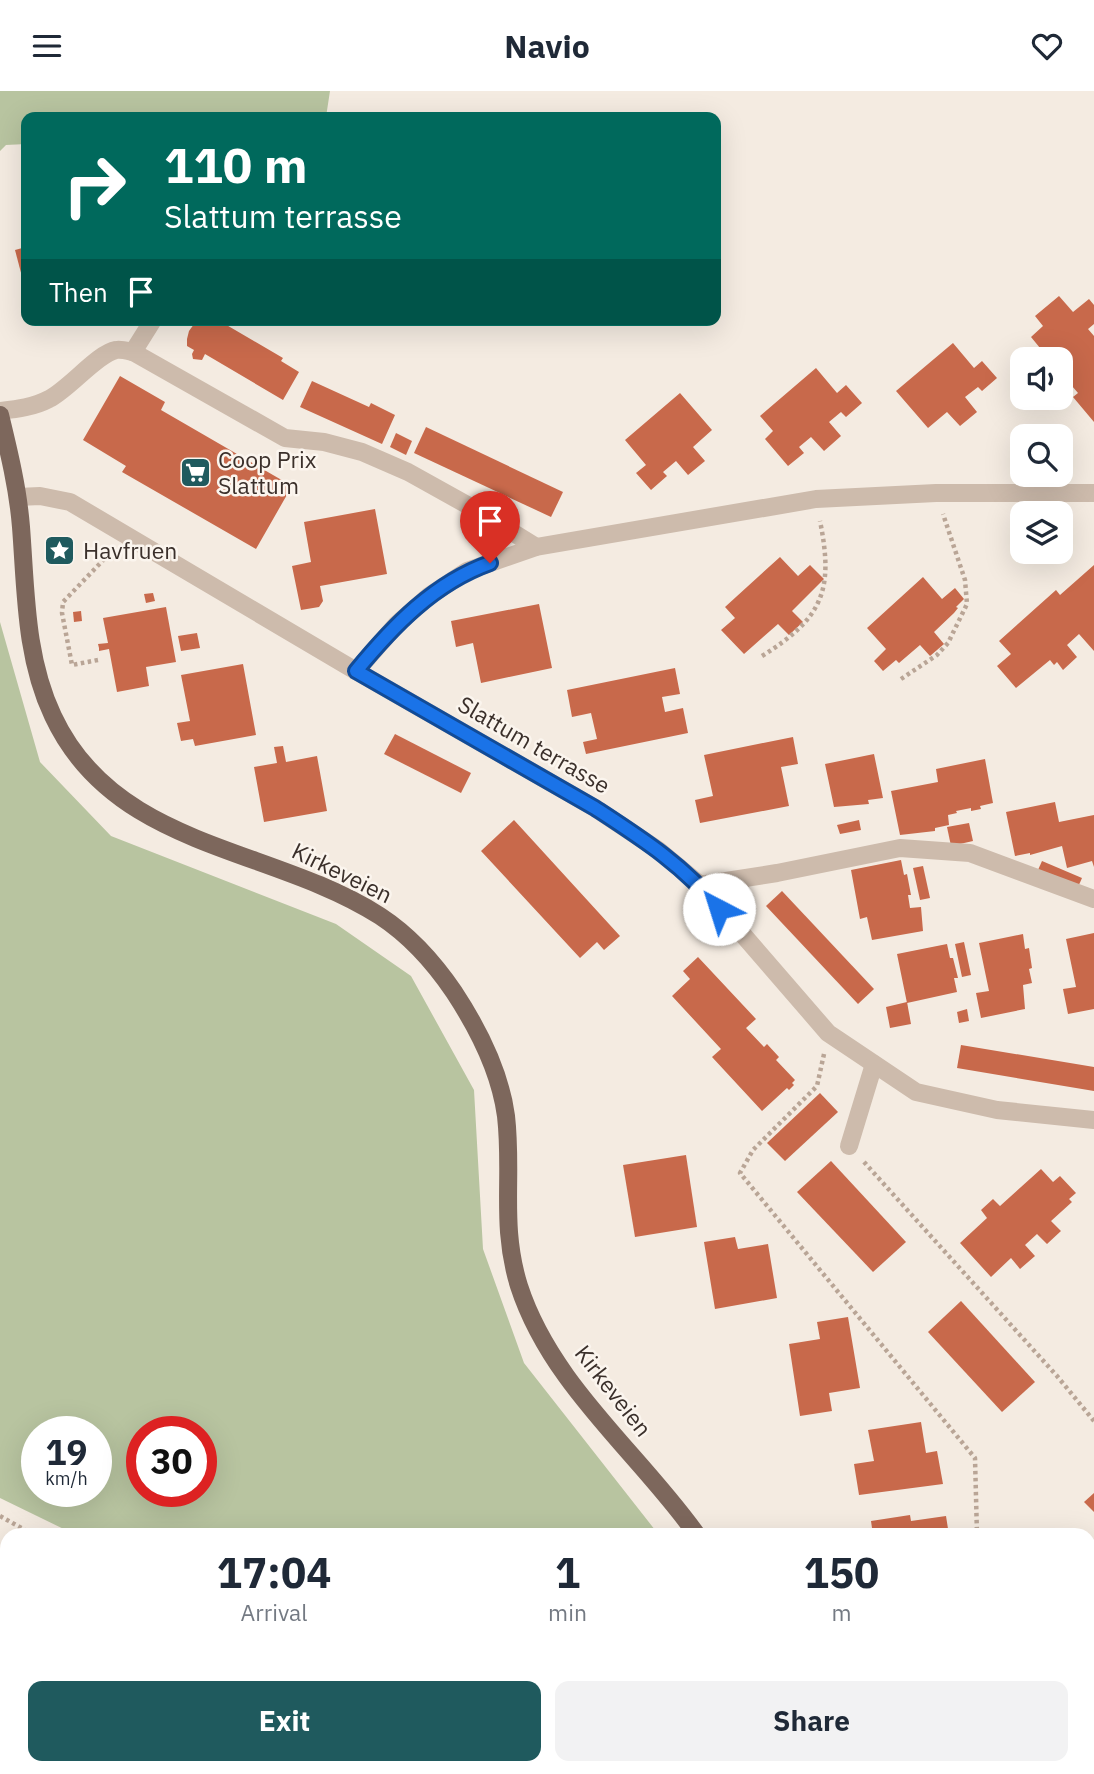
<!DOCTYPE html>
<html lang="en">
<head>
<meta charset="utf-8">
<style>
  :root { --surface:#fff; --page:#f2f2f3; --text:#1f2937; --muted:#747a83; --accent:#1f5a5e }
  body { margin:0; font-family:"IBM Plex Sans",sans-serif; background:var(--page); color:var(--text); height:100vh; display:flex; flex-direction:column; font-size:26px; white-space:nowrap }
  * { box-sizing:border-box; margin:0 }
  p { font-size:23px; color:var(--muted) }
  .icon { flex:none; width:38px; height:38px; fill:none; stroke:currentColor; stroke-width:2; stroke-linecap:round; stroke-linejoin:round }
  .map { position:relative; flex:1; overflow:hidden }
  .details { position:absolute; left:0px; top:1437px; width:1096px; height:247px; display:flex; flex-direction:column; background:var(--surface); border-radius:21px 21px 0 0; box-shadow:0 7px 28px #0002 }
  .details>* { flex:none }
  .top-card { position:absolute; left:21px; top:21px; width:700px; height:214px; border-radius:14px; box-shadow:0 7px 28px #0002; background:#00695c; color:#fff; overflow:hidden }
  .fabs { position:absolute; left:1010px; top:256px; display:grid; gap:14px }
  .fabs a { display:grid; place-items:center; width:63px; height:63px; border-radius:14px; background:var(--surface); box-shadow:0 7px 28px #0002; font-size:35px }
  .speed { position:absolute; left:21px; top:1325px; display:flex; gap:14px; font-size:35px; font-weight:700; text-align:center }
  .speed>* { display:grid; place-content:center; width:91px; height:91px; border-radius:50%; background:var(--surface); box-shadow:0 7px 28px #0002; line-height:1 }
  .speed small { font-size:18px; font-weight:400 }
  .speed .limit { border:10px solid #d22; background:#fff; color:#111 }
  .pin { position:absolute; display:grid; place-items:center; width:60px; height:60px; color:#fff; margin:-72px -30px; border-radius:50% 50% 50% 0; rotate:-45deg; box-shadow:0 0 7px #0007 }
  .pin .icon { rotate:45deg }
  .me { position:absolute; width:77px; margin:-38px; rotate:320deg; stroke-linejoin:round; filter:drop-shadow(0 0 5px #0008) }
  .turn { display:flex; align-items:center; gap:24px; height:147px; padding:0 28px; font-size:32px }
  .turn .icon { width:91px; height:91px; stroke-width:2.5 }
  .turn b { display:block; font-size:49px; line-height:60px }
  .then { display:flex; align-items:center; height:66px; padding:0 28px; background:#0003; gap:14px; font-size:26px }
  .eta { display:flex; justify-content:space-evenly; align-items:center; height:119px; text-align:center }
  .eta b { font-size:42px; font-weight:800; line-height:49px }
  .cta { display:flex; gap:14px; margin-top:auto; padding:14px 28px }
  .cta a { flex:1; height:80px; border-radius:14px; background:var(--accent); color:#fff; font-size:28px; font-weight:800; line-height:80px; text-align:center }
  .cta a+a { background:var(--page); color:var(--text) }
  header { display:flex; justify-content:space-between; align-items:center; height:91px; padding:0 28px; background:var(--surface); font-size:32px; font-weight:800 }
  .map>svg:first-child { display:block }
  .green { fill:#b8c4a0; fill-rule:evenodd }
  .building { fill:#c8694b }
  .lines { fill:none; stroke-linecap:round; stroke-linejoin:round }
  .path { stroke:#b9a596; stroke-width:4.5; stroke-dasharray:3.5 3.5; stroke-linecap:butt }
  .minor { stroke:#cdbbac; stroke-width:18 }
  .major { stroke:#7d675c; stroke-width:18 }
  .route-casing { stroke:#114b97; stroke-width:18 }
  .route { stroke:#1a73e8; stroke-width:12 }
  .labels { text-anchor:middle; stroke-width:5; stroke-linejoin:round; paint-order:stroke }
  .poi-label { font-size:23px; fill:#3b302b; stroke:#fbf5ee; text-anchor:start }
  .street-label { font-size:23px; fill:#3b302b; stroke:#fbf5ee }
</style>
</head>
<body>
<header><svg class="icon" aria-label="menu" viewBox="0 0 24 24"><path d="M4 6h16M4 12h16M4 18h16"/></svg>Navio<svg class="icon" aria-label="heart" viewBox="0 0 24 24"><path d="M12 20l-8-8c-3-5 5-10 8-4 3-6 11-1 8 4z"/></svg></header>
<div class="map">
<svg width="1094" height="1683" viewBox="0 0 1094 1683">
  <rect width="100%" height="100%" fill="#f4ebe1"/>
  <g class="green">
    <polygon points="0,0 330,0 326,26 26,26 26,53 6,54 0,60"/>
    <path d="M0,531L40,671L111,745L336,833L411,885L474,999L483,1158L524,1272L659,1444H76L0,1407ZM37,1340H96V1400H37ZM142,1340H201V1400H142Z"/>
    <polygon points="758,1677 760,1683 369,1683 362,1677"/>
  </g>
  <g class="building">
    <polygon points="26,156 26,197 25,197 15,159"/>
    <polygon points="1059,205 1073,221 1089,208 1094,214 1094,233 1088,238 1094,245 1094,331 1073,306 1078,302 1060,281 1060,268 1049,268 1031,246 1043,235 1035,225"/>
    <polygon points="197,229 218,229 283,267 281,270 299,281 283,309 205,263 202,269 193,268 192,263 194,259 187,255 187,248 189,240"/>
    <polygon points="953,252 974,277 982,270 997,287 982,300 978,296 965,306 977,321 960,335 947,321 928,337 896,300"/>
    <polygon points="816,277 837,302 846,294 862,312 846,326 841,321 829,331 841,345 832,353 824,360 811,346 799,356 804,362 788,375 765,348 773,340 760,325"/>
    <polygon points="120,285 165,311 161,319 292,395 256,458 122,381 126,375 83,349"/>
    <polygon points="312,290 369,316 371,312 395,324 382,353 300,316"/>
    <polygon points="680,302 712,339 693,356 705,370 688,384 676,370 663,381 667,385 651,399 636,382 646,374 625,349"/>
    <polygon points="426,336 563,401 551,426 414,362"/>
    <polygon points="396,342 412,350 406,364 390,356"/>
    <polygon points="375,418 387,483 320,495 323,510 319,516 301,519 292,475 311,471 304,431"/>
    <polygon points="780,466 798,485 810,474 824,488 792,520 803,531 789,544 778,533 744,563 721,539 735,527 725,516"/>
    <polygon points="1094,474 1094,560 1079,543 1067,554 1077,566 1063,579 1057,571 1054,574 1050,569 1016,597 997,575 1011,563 999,550 1056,499 1060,504"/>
    <polygon points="923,486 942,508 955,497 964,508 956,516 958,517 954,522 934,541 944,553 930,565 920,554 899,572 896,569 883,580 874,570 886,558 867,537"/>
    <polygon points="153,502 155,510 146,512 144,503"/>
    <polygon points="539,513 552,577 481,592 473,552 456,556 451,530"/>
    <polygon points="166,516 176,571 146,576 149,595 117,601 109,558 99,560 99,557 98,553 108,552 103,527"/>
    <polygon points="81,520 82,530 74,531 73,521"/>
    <polygon points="197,542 200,557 181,560 178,545"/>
    <polygon points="243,573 256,644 195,655 193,648 181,650 177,632 190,630 181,584"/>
    <polygon points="675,577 680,603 662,606 665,621 683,617 688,642 586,663 583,651 597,648 591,622 572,626 567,599"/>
    <polygon points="395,643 471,682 461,702 384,663"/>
    <polygon points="793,646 798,673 781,676 789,715 700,732 695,709 713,705 704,664"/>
    <polygon points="283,655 286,671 317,665 327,720 264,731 254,676 277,672 274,656"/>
    <polygon points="874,663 883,707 868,709 869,713 834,716 825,673"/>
    <polygon points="985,668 993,712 980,715 981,718 971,720 971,717 956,720 957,722 948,724 949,734 935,737 935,740 900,744 891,700 938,691 936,678"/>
    <polygon points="1055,711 1059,731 1094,724 1094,776 1092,770 1067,777 1062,755 1030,764 1030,762 1015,765 1006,721"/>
    <polygon points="514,729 620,845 604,859 597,851 580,867 481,760"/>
    <polygon points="859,729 861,739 840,743 837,734"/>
    <polygon points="969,732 973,750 951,755 947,736"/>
    <polygon points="901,769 904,784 907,783 911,804 908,804 910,817 921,816 923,840 872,849 867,826 860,828 851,779"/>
    <polygon points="1042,770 1082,787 1078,796 1038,779"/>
    <polygon points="923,775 930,807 920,809 913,777"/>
    <polygon points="782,800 874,898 858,913 766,815"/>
    <polygon points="1094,842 1094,918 1068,923 1063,898 1076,896 1066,848"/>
    <polygon points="1023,843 1025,858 1029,857 1032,877 1029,878 1032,892 1023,894 1025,918 981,927 976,902 989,900 979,852"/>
    <polygon points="964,851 971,884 962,886 955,853"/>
    <polygon points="947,853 950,867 953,867 958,887 954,887 957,901 907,912 897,863"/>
    <polygon points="698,866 756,928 746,937 764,956 767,953 779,966 776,969 795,989 792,992 794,994 789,999 787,997 762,1020 712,966 721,958 672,905 690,888 683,880"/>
    <polygon points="907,911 911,933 890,937 886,916"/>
    <polygon points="967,918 969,930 959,932 957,921"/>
    <polygon points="961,954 1094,976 1094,1000 957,977"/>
    <polygon points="820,1002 838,1021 785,1070 767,1052"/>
    <polygon points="686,1064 697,1136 635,1146 623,1074"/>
    <polygon points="831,1070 906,1151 873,1181 797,1101"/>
    <polygon points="1041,1078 1053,1091 1060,1085 1076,1102 1069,1108 1072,1111 1051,1130 1061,1140 1047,1153 1037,1143 1025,1154 1035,1165 1020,1178 1011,1167 991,1186 960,1152 987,1127 981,1119 993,1108 1000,1115"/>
    <polygon points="735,1146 738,1158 768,1153 777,1207 715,1218 704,1151"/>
    <polygon points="961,1210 1035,1291 1002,1321 928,1241"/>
    <polygon points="848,1226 860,1297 829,1302 832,1320 800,1325 789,1253 820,1248 817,1231"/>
    <polygon points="921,1331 926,1362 937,1360 943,1393 859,1404 854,1373 874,1370 868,1339"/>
    <polygon points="1094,1402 1094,1421 1084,1411"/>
    <polygon points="910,1424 911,1430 946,1425 949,1444 873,1444 871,1430"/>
    <polygon points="7,1479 7,1588 0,1581 0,1485"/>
    <polygon points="90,1676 191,1676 184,1683 96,1683"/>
  </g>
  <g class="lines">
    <g class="path">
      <path d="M762,565C823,527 834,499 820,430"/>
      <polyline points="98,569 72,574 62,522 63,511 112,460"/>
      <polyline points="901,588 937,564 948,552 967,513 965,489 943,423"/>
      <polyline points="824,963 817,995 753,1059 740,1082 975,1367 977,1444"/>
      <polyline points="864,1071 1057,1285 1094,1330"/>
      <polyline points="0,1425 32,1443"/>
      <polyline points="31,1444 46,1444"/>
      <polyline points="0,1465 7,1458"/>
    </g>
    <g class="minor">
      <polyline points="133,261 153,229"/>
      <path d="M0,320C17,318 34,316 49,308C69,298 98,262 116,259C121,258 128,260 133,261L285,347L324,351L362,361L408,381L480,421L536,456"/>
      <polyline points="18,406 40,405 70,411 356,580 595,717 658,759 700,794 828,942 916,1001 997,1019 1094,1029"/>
      <polyline points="356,580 397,533 429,505 467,480 536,456 816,408 936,402 1094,402"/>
      <polyline points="700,794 777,782 900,757 970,762 1094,808"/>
      <polyline points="849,1055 874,973"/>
      <polyline points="0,1612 7,1623"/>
      <polyline points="42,1676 47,1683"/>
      <polyline points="320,1676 339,1683"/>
      <polyline points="296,1683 311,1676"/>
    </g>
    <g class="major">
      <path d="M0,324C9,361 18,398 21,436C26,500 25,566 53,625C115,758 271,755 380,825C409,844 435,873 454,901C479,939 500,980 506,1025C513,1086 500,1134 519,1195C551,1294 639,1362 697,1444"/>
      <polyline points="779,1676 780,1683"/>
    </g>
  </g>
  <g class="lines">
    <defs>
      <path id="route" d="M490,472C434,492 393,535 356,580L595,717C641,747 685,775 719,818"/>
    </defs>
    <use href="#route" class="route-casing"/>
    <use href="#route" class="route"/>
  </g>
  <defs>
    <symbol id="supermarket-square" viewBox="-11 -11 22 22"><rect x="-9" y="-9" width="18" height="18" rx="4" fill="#1f5a5e" stroke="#fbf5ee"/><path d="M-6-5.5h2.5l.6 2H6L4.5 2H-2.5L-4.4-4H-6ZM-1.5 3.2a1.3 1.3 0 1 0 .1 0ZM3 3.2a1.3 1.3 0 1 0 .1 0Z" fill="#fff"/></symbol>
    <symbol id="sight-square" viewBox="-11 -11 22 22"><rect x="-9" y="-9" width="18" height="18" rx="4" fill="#1f5a5e" stroke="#fbf5ee"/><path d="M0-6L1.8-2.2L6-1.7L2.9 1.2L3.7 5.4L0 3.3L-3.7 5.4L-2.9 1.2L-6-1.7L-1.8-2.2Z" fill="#fff"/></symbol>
  </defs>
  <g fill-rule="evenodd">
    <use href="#supermarket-square" x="178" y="364" width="35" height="35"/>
    <use href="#sight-square" x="42" y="442" width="35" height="35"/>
  </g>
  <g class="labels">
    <g class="poi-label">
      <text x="218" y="377">Coop Prix<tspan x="218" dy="26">Slattum</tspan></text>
      <text x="83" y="468">Havfruen</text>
    </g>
    <g class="street-label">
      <text transform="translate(534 654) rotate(30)" y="8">Slattum terrasse</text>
      <text transform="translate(342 782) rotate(26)" y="8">Kirkeveien</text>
      <text transform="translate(613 1300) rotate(52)" y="8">Kirkeveien</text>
    </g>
  </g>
</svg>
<div class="fabs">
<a><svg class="icon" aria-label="sound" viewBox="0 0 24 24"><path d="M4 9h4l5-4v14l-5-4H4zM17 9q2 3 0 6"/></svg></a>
<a><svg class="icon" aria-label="search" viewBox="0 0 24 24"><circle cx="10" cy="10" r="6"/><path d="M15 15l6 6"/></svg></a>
<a><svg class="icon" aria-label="layers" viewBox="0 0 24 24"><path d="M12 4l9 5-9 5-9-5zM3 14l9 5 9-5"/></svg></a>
</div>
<div class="speed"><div>19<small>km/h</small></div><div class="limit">30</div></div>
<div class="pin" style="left:490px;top:472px;background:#d93025"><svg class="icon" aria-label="arrive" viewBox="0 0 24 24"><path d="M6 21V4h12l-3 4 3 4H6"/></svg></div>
<svg class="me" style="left:719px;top:818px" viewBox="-20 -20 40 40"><circle r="19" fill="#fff"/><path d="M0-13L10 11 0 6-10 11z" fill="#1a73e8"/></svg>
<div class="top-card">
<div class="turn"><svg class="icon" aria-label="right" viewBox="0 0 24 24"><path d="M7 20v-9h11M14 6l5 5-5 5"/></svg><div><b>110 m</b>Slattum terrasse</div></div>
<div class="then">Then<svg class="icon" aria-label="arrive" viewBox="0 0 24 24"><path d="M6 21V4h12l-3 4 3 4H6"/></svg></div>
</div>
<section class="details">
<div class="eta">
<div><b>17:04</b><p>Arrival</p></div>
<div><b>1</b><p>min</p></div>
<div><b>150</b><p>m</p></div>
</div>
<div class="cta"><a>Exit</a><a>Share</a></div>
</section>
</div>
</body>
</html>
